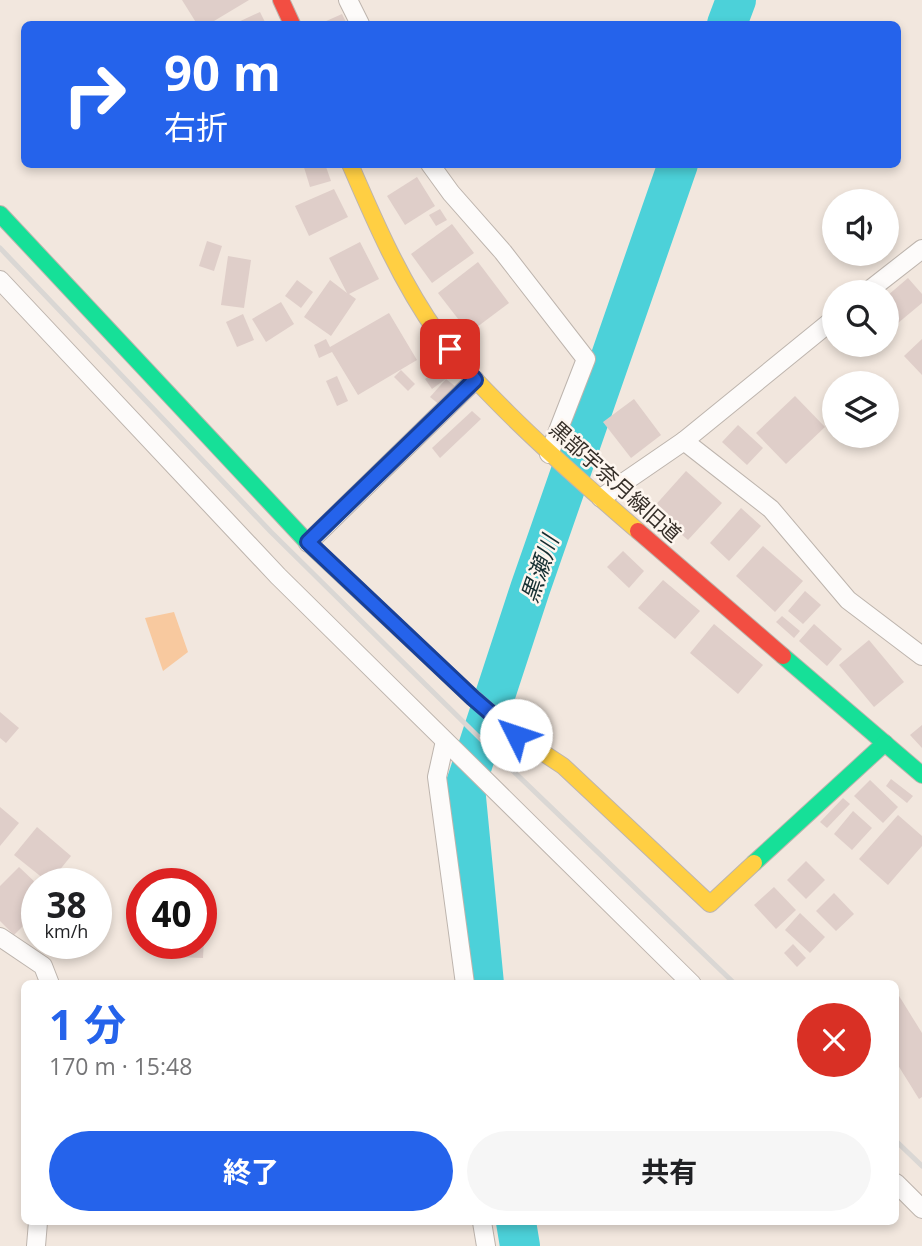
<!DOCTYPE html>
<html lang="ja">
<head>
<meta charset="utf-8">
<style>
  :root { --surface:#fff; --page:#f6f6f6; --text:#202124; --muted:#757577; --accent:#2563eb }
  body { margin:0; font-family:"Open Sans","Noto Sans JP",sans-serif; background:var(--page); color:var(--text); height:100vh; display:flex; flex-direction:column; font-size:26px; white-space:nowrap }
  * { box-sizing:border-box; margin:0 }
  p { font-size:23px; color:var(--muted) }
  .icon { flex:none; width:38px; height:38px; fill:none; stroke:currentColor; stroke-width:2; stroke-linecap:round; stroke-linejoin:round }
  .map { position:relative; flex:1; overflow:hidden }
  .panel { position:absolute; left:21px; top:980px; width:878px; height:245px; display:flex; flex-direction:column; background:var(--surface); border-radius:10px; box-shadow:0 4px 10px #0003 }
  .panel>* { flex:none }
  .top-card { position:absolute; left:21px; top:21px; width:880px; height:147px; border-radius:10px; box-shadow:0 4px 10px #0003; background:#2563eb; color:#fff; overflow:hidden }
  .tools { position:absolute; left:822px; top:189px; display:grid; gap:14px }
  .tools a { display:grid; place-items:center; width:77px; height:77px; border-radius:50%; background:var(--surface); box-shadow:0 4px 10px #0003; font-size:35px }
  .speed { position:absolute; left:21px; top:868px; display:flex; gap:14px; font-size:35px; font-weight:700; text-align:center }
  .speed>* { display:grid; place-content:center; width:91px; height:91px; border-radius:50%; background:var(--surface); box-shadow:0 4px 10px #0003; line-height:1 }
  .speed small { font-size:18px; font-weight:400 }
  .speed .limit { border:10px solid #d22; background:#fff; color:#111 }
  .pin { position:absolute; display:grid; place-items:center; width:60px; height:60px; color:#fff; margin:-30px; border-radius:14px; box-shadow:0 4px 10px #0006 }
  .me { position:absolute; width:77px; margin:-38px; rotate:311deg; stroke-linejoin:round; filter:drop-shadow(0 0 5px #0008) }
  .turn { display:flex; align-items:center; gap:24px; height:147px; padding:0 28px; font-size:32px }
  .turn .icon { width:91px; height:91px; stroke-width:2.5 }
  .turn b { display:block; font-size:49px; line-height:60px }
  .round { display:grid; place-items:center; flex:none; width:74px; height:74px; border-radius:37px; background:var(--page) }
  .head { display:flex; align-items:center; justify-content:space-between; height:119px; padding:0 28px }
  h1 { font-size:42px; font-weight:700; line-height:52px; color:var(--accent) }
  .primary-button { display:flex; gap:14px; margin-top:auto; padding:14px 28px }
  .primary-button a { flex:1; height:80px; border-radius:42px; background:var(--accent); color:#fff; font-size:28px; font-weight:700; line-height:80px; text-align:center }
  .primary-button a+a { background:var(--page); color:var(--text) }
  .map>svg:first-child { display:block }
  .green { fill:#f8c99f }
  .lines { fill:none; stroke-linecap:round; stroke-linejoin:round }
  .river { stroke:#4cd1d9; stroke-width:40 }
  .building { fill:#dfcec9 }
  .street-casing { stroke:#bdb4ad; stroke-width:20 }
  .fast-casing { stroke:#bdb4ad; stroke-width:18 }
  .slow-casing { stroke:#bdb4ad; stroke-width:18 }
  .jam-casing { stroke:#bdb4ad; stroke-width:18 }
  .street { stroke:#fdfbfa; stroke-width:18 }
  .fast { stroke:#16e098; stroke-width:16 }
  .slow { stroke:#ffcf43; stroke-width:16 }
  .jam { stroke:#f24e42; stroke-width:16 }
  .rail { stroke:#dad7d4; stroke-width:5 }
  .route-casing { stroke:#184099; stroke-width:18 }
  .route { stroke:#2563eb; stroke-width:12 }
  .labels { text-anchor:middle; stroke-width:5; stroke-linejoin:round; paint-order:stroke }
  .street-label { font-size:21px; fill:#362f29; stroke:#fef6ef }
  .water-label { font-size:23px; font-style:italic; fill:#152e31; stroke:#fef6ef }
</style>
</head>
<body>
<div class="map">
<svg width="922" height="1246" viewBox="0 0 922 1246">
  <rect width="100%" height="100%" fill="#f2e7de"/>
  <polygon class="green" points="174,612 188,652 163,671 145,618"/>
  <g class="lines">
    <g class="river">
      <polyline points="727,24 736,0"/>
      <polyline points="484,984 465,787 530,589 678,164"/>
      <polyline points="516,1222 520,1246"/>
    </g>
  </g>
  <g class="building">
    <polygon points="182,0 249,0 209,24 197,24"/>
    <polygon points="260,12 266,24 234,24"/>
    <polygon points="342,14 347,24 325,24 324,22"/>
    <polygon points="303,164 325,164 331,181 310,187"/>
    <polygon points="417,177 435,206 405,225 387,196"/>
    <polygon points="334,189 348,217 309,236 295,206"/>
    <polygon points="440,209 447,220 436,226 429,215"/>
    <polygon points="452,224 474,253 432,283 411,254"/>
    <polygon points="207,241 222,246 214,271 199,266"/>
    <polygon points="360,242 379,279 349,294 356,299 331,336 304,317 330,280 347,293 329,258"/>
    <polygon points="228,256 251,260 244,308 221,305"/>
    <polygon points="478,262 509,303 469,333 438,293"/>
    <polygon points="908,278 922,294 922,303 892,328 887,322 887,296"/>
    <polygon points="297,280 313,292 301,308 285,296"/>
    <polygon points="281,302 294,324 266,342 252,319"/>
    <polygon points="389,313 417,360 358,395 332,352 319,358 314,345 326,339 330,347"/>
    <polygon points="243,314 254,340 237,347 226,322"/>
    <polygon points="922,339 922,375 904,356"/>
    <polygon points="440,368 447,378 432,389 425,379"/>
    <polygon points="401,370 415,384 408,391 394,377"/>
    <polygon points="337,376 348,401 337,406 326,381"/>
    <polygon points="446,379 456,387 441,406 430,397"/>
    <polygon points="795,396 825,427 786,464 756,433"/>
    <polygon points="634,399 661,435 631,458 603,422"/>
    <polygon points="472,411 481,419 440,458 432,448"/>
    <polygon points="738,425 763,448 747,465 722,442"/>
    <polygon points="686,471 722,503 688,540 652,509"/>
    <polygon points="741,508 761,526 729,561 710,543"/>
    <polygon points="763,546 803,581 775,612 736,576"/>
    <polygon points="623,551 644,571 629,588 607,567"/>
    <polygon points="663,580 700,611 675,639 638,608"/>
    <polygon points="805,591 821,605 803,624 788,611"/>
    <polygon points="782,616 800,631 794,638 776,622"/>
    <polygon points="714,624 763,665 738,694 690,653"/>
    <polygon points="814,624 842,649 827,666 799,641"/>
    <polygon points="869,640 904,682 874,707 839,665"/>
    <polygon points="0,712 19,728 6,743 0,738"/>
    <polygon points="922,725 922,748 910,735"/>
    <polygon points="891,779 913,796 907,803 886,786"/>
    <polygon points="870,780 898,807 883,823 854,796"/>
    <polygon points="843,798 850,804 827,828 820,822"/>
    <polygon points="0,807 19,823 0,846"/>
    <polygon points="853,811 872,828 852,850 834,834"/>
    <polygon points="898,815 922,836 922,846 888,885 859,859"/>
    <polygon points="37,827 71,856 49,883 14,855"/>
    <polygon points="806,861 825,880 806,899 787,880"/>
    <polygon points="19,867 37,884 37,912 14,935 0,921 0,886"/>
    <polygon points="774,887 796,910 776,929 754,905"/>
    <polygon points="834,893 854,914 836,931 816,911"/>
    <polygon points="800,913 825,937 810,953 785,930"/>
    <polygon points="96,917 106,924 96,936"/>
    <polygon points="201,920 205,920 203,958 176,957 176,943 201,943"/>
    <polygon points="793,944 806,958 797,967 784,953"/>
    <polygon points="896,991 922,1033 922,1097 919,1099 896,1062"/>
  </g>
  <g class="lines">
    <defs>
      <g id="street">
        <polyline points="348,0 360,24"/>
        <polyline points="430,164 451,193 503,252 586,359 549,454"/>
        <polyline points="0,280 278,576 692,984"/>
        <polyline points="867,292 922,249"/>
        <polyline points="684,441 771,509 848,600 922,656"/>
        <polyline points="601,498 684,441 835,318"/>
        <polyline points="308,543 475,380"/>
        <polyline points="445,741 437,777 465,984"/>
        <polyline points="0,937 43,966 50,984"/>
        <polyline points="896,1183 922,1209"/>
        <polyline points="482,1222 486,1246"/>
        <polyline points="36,1246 38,1222"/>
      </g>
      <g id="fast">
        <polyline points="0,214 308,543 471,696"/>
        <polyline points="783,656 922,775"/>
        <polyline points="754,863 885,743"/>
      </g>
      <g id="slow">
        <path d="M350,164C375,222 401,282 438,334C458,363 483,388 508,413C549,454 593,492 638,531"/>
        <polyline points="471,696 516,735 563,766 710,904 754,863"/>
      </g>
      <g id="jam">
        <polyline points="281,0 292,24"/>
        <polyline points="638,531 783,656"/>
      </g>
    </defs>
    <use href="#street" class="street-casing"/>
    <use href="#fast" class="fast-casing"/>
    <use href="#slow" class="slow-casing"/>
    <use href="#jam" class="jam-casing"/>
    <use href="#street" class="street"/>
    <use href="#fast" class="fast"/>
    <use href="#slow" class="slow"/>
    <use href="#jam" class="jam"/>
    <g class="rail">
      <polyline points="0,248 271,532 507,765 735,984"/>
      <polyline points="896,1141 922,1166"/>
    </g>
  </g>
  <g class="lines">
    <defs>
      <polyline id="route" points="450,349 475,380 308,542 473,698 516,735"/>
    </defs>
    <use href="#route" class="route-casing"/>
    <use href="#route" class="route"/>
  </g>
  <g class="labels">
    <g class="street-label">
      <text transform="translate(615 482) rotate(42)" y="7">黒部宇奈月線旧道</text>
    </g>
    <g class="water-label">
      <text transform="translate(540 569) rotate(-71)" y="8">黒瀬川</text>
    </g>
  </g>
</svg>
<div class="tools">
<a><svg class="icon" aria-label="sound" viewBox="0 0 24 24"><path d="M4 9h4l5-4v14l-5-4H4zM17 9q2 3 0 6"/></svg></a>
<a><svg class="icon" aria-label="search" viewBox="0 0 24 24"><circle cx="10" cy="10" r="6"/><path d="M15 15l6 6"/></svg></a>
<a><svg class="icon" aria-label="layers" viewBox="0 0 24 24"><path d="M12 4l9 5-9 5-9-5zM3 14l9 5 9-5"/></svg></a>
</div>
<div class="speed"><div>38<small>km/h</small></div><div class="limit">40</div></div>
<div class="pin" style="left:450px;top:349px;background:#d93025"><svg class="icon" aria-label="arrive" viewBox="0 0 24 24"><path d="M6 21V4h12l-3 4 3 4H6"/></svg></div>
<svg class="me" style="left:516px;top:735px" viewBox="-20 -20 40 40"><circle r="19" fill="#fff"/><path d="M0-13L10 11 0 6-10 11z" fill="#2563eb"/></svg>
<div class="top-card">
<div class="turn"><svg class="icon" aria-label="right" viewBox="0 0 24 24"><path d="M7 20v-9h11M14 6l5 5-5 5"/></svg><div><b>90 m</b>右折</div></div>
</div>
<section class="panel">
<div class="head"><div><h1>1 分</h1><p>170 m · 15:48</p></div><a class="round" style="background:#d93025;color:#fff"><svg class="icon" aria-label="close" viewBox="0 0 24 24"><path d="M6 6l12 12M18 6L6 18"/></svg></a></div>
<div class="primary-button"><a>終了</a><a>共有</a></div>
</section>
</div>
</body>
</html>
